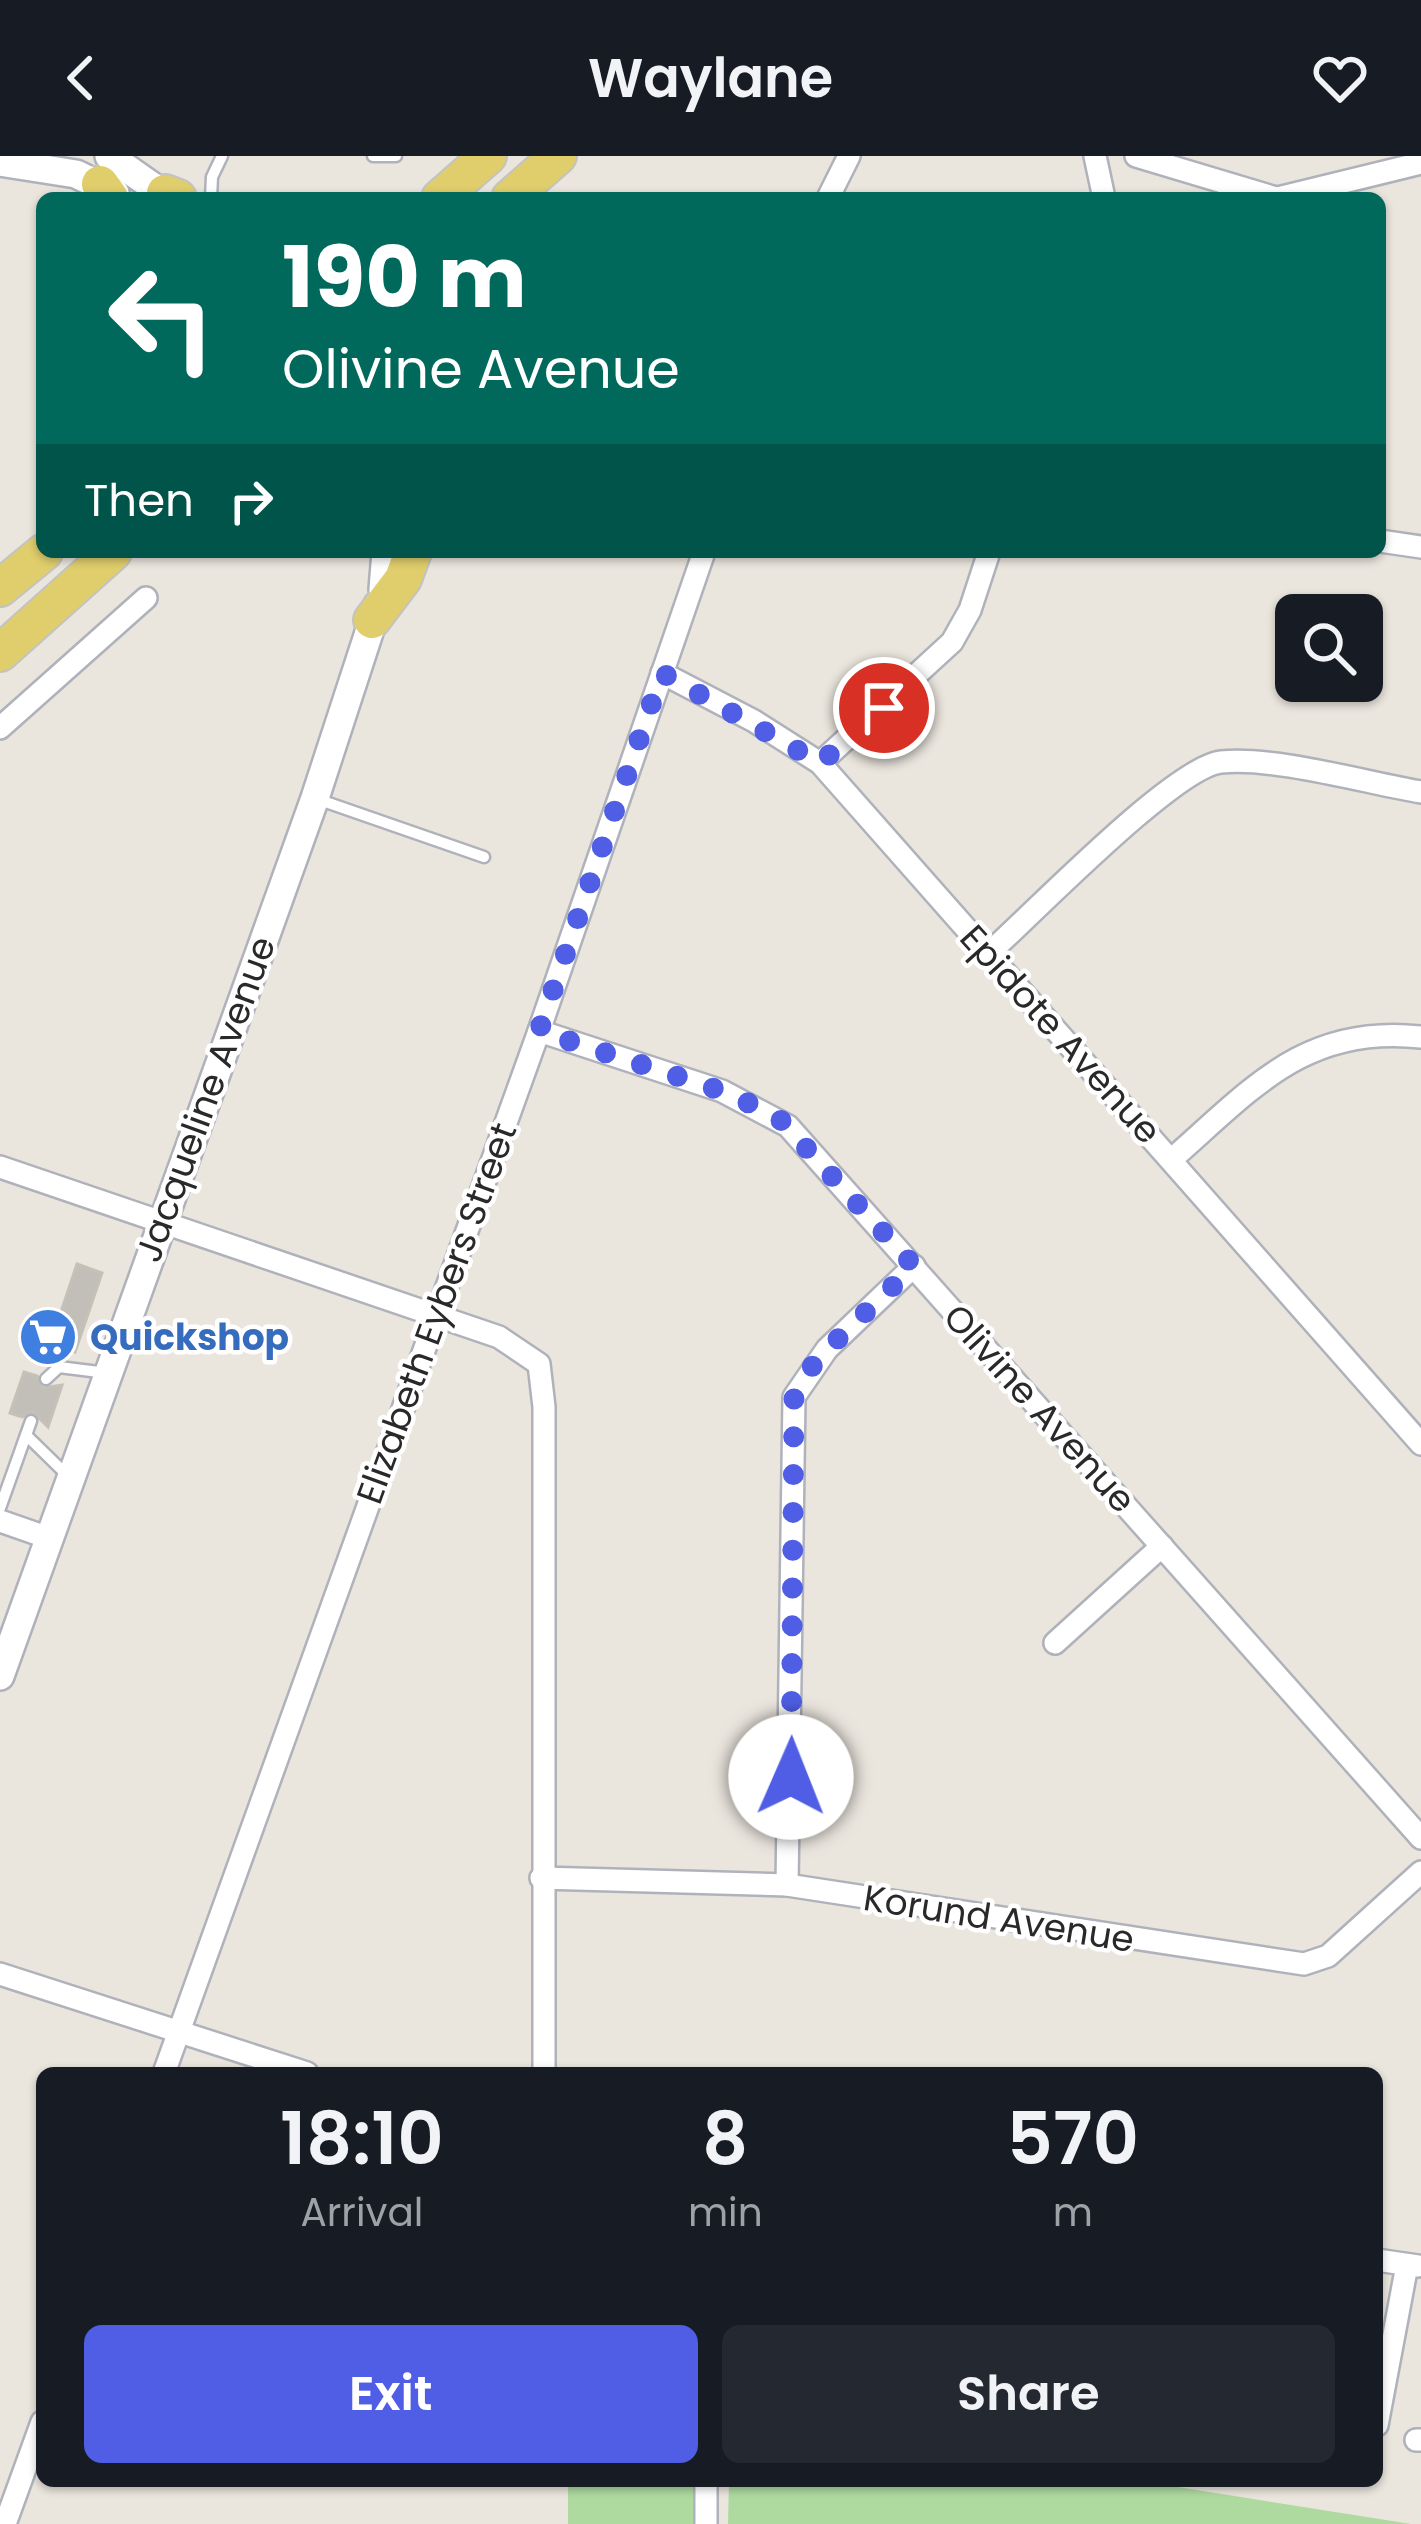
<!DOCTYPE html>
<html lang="en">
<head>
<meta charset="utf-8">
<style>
  :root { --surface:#171b24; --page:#242831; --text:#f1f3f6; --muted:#9ea1a6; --accent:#4f5ee4 }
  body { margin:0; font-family:Poppins,sans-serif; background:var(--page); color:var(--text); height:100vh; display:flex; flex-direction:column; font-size:45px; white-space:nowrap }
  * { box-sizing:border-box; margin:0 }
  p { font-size:39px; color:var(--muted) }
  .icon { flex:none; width:66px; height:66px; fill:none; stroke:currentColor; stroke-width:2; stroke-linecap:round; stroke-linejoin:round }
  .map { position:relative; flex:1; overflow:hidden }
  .details { position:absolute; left:36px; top:1911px; width:1347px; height:420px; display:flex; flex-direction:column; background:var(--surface); border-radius:18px; box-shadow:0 3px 9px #0004 }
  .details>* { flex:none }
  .guide { position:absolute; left:36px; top:36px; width:1350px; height:366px; border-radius:18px; box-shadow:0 3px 9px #0004; background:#00695c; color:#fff; overflow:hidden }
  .controls { position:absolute; left:1275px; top:438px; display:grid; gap:24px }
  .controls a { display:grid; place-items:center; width:108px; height:108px; border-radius:18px; background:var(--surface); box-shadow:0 3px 9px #0004; font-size:60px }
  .pin { position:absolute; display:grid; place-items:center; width:102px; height:102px; color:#fff; margin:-51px; border:6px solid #fff; border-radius:50%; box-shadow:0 3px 12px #0007 }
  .me { position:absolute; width:132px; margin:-66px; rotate:1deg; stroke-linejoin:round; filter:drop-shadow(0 0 9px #0008) }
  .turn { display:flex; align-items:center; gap:42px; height:252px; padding:0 48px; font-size:54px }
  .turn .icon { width:156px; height:156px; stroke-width:2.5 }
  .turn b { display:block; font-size:84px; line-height:102px }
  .then { display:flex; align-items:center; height:114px; padding:0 48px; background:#0003; gap:24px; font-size:45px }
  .eta { display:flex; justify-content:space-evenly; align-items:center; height:204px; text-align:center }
  .eta b { font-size:72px; font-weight:600; line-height:84px }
  .button { display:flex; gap:24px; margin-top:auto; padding:24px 48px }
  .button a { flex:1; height:138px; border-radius:18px; background:var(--accent); color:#fff; font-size:48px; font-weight:600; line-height:138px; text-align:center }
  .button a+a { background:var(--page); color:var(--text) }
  header { display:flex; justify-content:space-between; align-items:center; height:156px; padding:0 48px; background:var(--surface); font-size:54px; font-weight:600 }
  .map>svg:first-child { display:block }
  .green { fill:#aeda9f }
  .building { fill:#c2bfb9; stroke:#c5c1b7; stroke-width:3 }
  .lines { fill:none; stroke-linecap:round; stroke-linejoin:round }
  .service-casing { stroke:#b0b2bb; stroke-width:15 }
  .minor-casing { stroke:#b0b2bb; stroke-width:26 }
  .tertiary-casing { stroke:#b0b2bb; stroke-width:32 }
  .primary-casing { stroke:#c3c3c3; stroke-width:40 }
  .service { stroke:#fff; stroke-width:10 }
  .minor { stroke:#fff; stroke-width:21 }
  .tertiary { stroke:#fff; stroke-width:27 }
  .primary { stroke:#e0ce6c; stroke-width:36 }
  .route { stroke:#4f5ee4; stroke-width:21; stroke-dasharray:0 37.8 }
  .labels { text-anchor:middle; stroke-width:9; stroke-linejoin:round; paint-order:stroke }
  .street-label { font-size:36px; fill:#292929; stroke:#fff }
  .shop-label { font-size:36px; font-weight:bold; fill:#366cbe; stroke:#fff; text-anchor:start }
</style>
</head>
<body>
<header><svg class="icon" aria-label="back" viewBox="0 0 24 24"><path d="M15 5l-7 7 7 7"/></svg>Waylane<svg class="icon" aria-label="heart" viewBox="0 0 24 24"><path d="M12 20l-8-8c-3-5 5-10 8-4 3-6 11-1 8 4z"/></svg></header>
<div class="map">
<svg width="1421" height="2368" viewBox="0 0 1421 2368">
  <rect width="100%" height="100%" fill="#eae5dd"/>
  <g class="green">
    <rect x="568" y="2325" width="125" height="43"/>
    <polygon points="729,2325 1140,2325 1411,2368 728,2368"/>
  </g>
  <g class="building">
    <polygon points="77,1108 102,1117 75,1196 32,1180 41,1155 59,1162"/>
    <polygon points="24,1216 37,1220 42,1232 62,1229 48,1271 33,1256 22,1261 10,1257"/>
  </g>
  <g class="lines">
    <defs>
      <g id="service">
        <polyline points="373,0 396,0"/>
        <polyline points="211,42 212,21 222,0"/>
        <polyline points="317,643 484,701"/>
        <polyline points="46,1223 59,1211 107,1217"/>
        <polyline points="26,1279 67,1319"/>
        <polyline points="0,1352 31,1265"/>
      </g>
      <g id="minor">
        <polyline points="1095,0 1104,42"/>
        <polyline points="1136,0 1276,42"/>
        <polyline points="828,42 849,0"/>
        <polyline points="1278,42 1421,7"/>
        <polyline points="1380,385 1421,391"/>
        <polyline points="662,517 754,565 820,607 1421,1288"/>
        <polyline points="0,572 146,442"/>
        <polyline points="820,607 952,486 970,454 989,396"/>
        <path d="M989,797C1032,759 1174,611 1221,606C1272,600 1368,627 1421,636"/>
        <polyline points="539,875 722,935 788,970 1421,1682"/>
        <path d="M1172,1003C1252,933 1305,868 1421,881"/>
        <polyline points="0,1011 499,1181 539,1208 544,1251 544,1917"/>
        <polyline points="0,1365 49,1382"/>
        <polyline points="1055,1487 1162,1390"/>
        <polyline points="541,1722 787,1729 1304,1808 1328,1800 1421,1716"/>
        <polyline points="787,1729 794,1241 827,1193 914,1110"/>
        <polyline points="0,1818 307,1917"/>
        <polyline points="164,1917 539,875 704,396"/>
        <polyline points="1377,2104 1418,2110"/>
        <polyline points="1377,2269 1407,2109"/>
        <polyline points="1416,2284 1421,2284"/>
        <polyline points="5,2368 42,2266"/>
        <polyline points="706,2368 706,2325"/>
      </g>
      <g id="tertiary">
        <polyline points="109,0 169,42"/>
        <polyline points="0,6 76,18 115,37"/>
        <polyline points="383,433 386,396"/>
        <polyline points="0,1520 315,642 378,449"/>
      </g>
      <g id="primary">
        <polyline points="100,28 110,42"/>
        <polyline points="165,37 178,42"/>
        <polyline points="440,42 488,0"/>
        <polyline points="510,42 558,0"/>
        <polyline points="0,432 44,396"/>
        <polyline points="372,464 403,423 413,396"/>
        <polyline points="0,497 113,396"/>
      </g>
    </defs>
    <use href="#service" class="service-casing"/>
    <use href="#minor" class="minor-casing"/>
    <use href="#tertiary" class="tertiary-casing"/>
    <use href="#primary" class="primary-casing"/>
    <use href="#service" class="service"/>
    <use href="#minor" class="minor"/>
    <use href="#tertiary" class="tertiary"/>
    <use href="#primary" class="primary"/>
  </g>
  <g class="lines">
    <polyline class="route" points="791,1621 794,1241 816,1204 914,1110 777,960 722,935 539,875 662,517 820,607 884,552"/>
  </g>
  <defs>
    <symbol id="supermarket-disc" viewBox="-11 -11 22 22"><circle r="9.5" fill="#3f7fe0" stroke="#fff"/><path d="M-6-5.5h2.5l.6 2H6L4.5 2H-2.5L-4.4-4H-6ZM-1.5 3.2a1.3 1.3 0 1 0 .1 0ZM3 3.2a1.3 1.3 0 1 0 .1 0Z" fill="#fff"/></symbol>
  </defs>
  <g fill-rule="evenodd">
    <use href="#supermarket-disc" x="15" y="1148" width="66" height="66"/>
  </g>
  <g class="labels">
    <g class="street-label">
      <text transform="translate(1061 878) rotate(48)" y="13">Epidote Avenue</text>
      <text transform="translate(205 943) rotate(-70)" y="13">Jacqueline Avenue</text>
      <text transform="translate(436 1157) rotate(-70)" y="13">Elizabeth Eybers Street</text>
      <text transform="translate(1040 1252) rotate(48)" y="13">Olivine Avenue</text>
      <text transform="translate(999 1762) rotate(9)" y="13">Korund Avenue</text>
    </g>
    <g class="shop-label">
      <text x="90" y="1194">Quickshop</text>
    </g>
  </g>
</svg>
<div class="controls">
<a><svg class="icon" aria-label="search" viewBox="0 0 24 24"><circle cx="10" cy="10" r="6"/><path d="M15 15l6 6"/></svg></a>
</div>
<div class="pin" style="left:884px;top:552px;background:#d93025"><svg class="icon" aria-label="arrive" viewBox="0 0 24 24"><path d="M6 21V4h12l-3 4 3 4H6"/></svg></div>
<svg class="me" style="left:791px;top:1621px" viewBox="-20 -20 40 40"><circle r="19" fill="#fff"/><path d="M0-13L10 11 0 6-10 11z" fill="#4f5ee4"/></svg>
<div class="guide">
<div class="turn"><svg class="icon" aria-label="left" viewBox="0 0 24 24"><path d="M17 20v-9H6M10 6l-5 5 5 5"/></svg><div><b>190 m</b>Olivine Avenue</div></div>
<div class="then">Then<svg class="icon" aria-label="right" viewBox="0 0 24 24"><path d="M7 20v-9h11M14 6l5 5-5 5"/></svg></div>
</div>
<section class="details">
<div class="eta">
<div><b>18:10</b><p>Arrival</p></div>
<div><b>8</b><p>min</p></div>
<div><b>570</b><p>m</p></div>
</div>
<div class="button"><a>Exit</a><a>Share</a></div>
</section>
</div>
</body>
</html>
